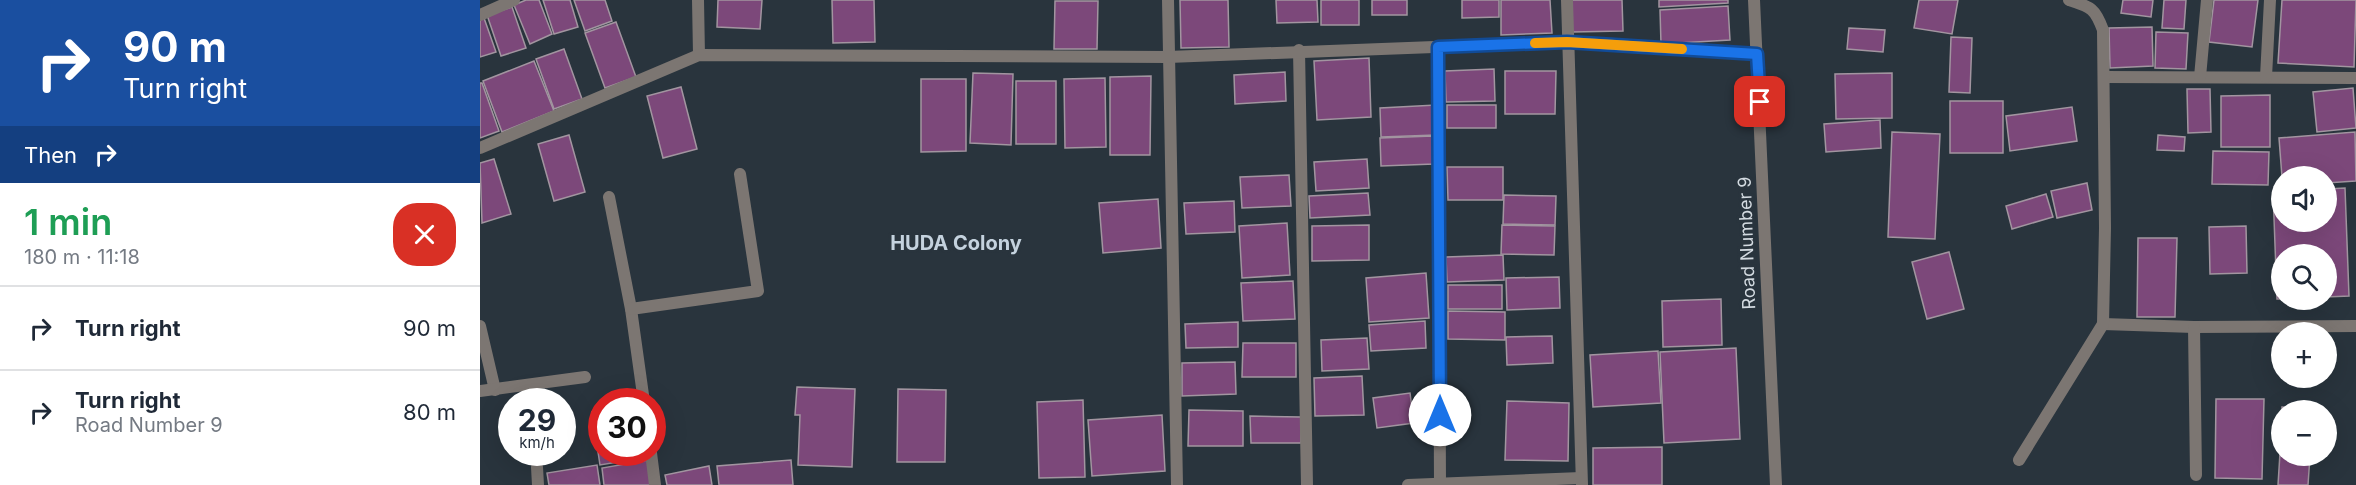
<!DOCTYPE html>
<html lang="en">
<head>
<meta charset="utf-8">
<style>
  :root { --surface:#fff; --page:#f6f6f7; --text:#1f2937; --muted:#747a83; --line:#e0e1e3 }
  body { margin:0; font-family:Inter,sans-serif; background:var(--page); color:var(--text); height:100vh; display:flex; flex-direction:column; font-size:22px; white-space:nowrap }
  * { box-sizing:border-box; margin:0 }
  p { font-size:20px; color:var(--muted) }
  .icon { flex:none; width:33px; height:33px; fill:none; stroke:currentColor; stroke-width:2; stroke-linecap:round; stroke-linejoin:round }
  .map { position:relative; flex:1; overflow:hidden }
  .details { display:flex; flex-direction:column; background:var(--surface); width:480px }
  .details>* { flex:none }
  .top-card { background:#1a4fa0; color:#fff; overflow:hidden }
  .buttons { position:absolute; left:1791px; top:166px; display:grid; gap:12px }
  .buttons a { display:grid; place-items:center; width:66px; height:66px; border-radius:50%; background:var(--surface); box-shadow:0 6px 24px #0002; font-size:30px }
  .speed { position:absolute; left:18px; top:388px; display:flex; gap:12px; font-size:30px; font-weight:700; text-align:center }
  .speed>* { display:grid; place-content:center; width:78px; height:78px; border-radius:50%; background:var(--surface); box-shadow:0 6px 24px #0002; line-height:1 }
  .speed small { font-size:15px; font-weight:400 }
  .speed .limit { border:9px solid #d22; background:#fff; color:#111 }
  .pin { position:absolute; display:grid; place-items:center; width:51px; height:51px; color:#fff; margin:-26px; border-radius:12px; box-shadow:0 3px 9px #0006 }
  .me { position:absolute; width:66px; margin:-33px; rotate:0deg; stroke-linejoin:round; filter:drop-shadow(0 0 4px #0008) }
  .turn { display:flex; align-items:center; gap:21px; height:126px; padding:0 24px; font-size:27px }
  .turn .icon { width:78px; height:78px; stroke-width:2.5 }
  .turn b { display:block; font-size:42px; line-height:51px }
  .then { display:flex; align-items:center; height:57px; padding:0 24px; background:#0003; gap:12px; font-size:22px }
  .round { display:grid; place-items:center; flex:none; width:63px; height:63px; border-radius:24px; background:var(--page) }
  .summary { display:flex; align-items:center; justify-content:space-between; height:102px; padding:0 24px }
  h1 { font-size:36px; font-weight:600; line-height:45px; color:#1e9e55 }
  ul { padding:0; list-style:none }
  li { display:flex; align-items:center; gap:18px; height:84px; padding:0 24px; border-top:2px solid var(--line) }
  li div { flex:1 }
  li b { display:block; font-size:22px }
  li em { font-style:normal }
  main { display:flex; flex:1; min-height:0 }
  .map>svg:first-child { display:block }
  .building { fill:#7c487a; stroke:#a295a0; stroke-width:1.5 }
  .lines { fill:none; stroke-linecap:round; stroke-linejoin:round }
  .minor { stroke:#7c7672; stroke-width:12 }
  .tertiary { stroke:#7c7672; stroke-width:12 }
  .route-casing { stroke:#114b97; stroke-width:15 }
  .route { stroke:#1a73e8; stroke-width:10 }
  .slow { stroke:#f59e0b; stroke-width:10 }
  .labels { text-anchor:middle; stroke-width:6; stroke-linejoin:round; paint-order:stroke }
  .street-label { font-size:18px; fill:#d3dae0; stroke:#29343d }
  .neighbourhood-label { font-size:20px; font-weight:bold; fill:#c4d2de; stroke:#29343d }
</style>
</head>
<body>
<main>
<section class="details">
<div class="top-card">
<div class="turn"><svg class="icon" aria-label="right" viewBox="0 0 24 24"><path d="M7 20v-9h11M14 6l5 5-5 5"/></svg><div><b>90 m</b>Turn right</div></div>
<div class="then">Then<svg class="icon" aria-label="right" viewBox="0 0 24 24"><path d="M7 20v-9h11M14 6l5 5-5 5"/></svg></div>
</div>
<div class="summary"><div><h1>1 min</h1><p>180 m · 11:18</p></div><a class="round" style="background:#d93025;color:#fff"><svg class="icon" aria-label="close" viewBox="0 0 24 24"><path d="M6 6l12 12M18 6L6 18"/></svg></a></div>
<ul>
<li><svg class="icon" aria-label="right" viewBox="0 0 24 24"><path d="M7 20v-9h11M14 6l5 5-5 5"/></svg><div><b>Turn right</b></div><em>90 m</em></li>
<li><svg class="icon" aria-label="right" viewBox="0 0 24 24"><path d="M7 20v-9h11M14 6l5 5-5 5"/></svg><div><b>Turn right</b><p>Road Number 9</p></div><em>80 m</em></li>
</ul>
</section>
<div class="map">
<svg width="1876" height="485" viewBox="0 0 1876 485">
  <rect width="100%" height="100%" fill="#29343d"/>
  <g class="building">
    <polygon points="46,0 59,0 72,34 50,44 34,5"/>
    <polygon points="63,0 90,0 98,27 74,34"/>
    <polygon points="94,0 125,0 132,21 105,31"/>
    <polygon points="238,0 282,0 280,29 237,27"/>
    <polygon points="352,0 394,0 395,42 353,43"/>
    <polygon points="700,0 748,0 749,47 701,48"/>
    <polygon points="796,0 837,0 838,22 797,23"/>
    <rect x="841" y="0" width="38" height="25"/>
    <rect x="892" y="0" width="35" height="15"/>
    <polygon points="982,0 1019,0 1019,17 982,18"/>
    <polygon points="1021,0 1070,0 1072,33 1021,35"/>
    <polygon points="1092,0 1142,0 1143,31 1092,32"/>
    <polygon points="1179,0 1248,0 1248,3 1179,7"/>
    <polygon points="1439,0 1478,0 1472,34 1434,28"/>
    <polygon points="1643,0 1673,0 1671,17 1641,13"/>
    <polygon points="1684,0 1706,0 1704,29 1682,28"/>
    <polygon points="1734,0 1778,0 1772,47 1729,42"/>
    <polygon points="1802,0 1876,0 1874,67 1798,63"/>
    <polygon points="575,1 618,1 617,49 574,49"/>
    <polygon points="1248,6 1250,40 1181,44 1180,10"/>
    <polygon points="32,7 46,48 21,56 7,15"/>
    <polygon points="4,18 16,52 0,57 0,19"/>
    <polygon points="136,22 156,77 125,88 105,33"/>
    <polygon points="1672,27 1673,66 1630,68 1629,28"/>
    <polygon points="1369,28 1405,30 1403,52 1367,49"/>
    <polygon points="1676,32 1708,33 1706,69 1675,68"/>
    <polygon points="1471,37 1492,38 1490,93 1469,92"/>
    <polygon points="84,49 102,99 74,109 56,59"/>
    <polygon points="889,58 891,117 837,120 834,61"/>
    <polygon points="54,61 74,111 22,132 3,81"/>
    <polygon points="1014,69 1015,101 966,102 965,71"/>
    <polygon points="1025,71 1076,71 1075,114 1025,114"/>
    <polygon points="805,72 806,101 755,104 754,75"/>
    <polygon points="493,73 533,74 531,145 490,143"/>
    <polygon points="1412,73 1412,118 1356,119 1355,74"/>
    <polygon points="671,76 670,155 630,155 630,77"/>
    <polygon points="625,78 626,147 585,148 584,79"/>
    <polygon points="441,79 486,79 486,151 441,152"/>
    <rect x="536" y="81" width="40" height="63"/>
    <polygon points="0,83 2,83 19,131 0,138"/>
    <polygon points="201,87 217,149 183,158 167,96"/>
    <polygon points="1873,88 1876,128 1837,132 1833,92"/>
    <polygon points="1707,89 1730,89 1731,132 1708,133"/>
    <polygon points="1790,95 1790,147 1741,147 1741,96"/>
    <rect x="1470" y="101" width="53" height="52"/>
    <polygon points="956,105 956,135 901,137 900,108"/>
    <rect x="967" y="105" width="49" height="23"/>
    <polygon points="1592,107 1597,141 1530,151 1526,116"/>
    <polygon points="1400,120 1401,148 1346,152 1344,124"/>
    <polygon points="1412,132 1460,134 1455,239 1408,237"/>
    <polygon points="1875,132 1876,181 1846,183 1846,177 1802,177 1799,138"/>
    <polygon points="89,135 105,192 74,201 58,144"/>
    <polygon points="1678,135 1705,137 1704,151 1677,150"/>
    <polygon points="953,136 954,164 901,166 900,138"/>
    <polygon points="1733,151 1789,152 1788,185 1732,184"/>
    <polygon points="14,159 31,214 2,223 0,163"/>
    <polygon points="887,159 889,188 836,191 834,162"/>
    <polygon points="967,167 1023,167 1023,200 968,200"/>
    <polygon points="809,175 811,206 762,208 760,177"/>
    <polygon points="1607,183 1612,210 1577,218 1571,191"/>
    <polygon points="1865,188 1869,296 1846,297 1846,255 1802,255 1802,299 1797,299 1793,191 1802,191 1802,222 1846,222 1846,189"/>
    <polygon points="888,193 890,215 830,218 829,196"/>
    <polygon points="1566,194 1573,217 1532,229 1526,206"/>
    <polygon points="1024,195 1076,196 1075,225 1023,224"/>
    <polygon points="678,199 681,248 623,253 619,203"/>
    <polygon points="754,201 755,232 706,234 704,203"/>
    <polygon points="807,223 810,275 762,278 759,226"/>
    <polygon points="889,225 889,260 832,261 832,226"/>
    <polygon points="1022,225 1075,226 1074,255 1021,254"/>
    <polygon points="1766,226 1767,273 1730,274 1729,227"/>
    <polygon points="1658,238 1697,238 1695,317 1657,317"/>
    <polygon points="1469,252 1484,309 1447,319 1432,262"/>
    <polygon points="1023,255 1024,280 967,282 966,257"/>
    <polygon points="946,273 949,318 889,322 886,278"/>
    <polygon points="1079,277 1080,308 1027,310 1026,278"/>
    <polygon points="813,281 815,319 763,321 761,283"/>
    <rect x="968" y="285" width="54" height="24"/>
    <polygon points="1241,299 1242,345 1183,347 1182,301"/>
    <polygon points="968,311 1025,312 1025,340 968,339"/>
    <polygon points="945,321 946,348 891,351 889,325"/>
    <polygon points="758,322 758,347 706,348 705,324"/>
    <polygon points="1072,336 1073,363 1027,365 1026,337"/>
    <polygon points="887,338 889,369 842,371 841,340"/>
    <polygon points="763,343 816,343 816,377 762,377"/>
    <polygon points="1256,348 1260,439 1184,443 1180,352"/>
    <polygon points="1178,351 1181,403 1113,407 1110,355"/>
    <polygon points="755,362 756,394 702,396 702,363"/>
    <polygon points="882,376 884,415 835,416 834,378"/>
    <polygon points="317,387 375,389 372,467 318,465 320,415 315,415"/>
    <polygon points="418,389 466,390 465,462 417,462"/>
    <polygon points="930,393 934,423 897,428 893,398"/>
    <polygon points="1736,399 1784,399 1782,479 1735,478"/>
    <polygon points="603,400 605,477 559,478 557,402"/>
    <polygon points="1027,401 1089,403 1088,461 1025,460"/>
    <polygon points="1802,407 1832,409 1832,411 1802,411"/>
    <polygon points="709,410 763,411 763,446 708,446"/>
    <polygon points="122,411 122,453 162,453 163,458 120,465 112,412"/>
    <polygon points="682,415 685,471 612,476 608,420"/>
    <polygon points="770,416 821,417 821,443 771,443"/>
    <polygon points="1802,421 1802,456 1830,456 1828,485 1798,485"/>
    <polygon points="1182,447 1182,485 1113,485 1113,448"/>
    <polygon points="168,460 172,485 124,485 122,468"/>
    <polygon points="311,460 313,485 239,485 237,466"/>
    <polygon points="117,465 120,485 69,485 67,473"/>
    <polygon points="229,466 232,485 187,485 185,475"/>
  </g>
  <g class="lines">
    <g class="minor">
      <polyline points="218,0 219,55"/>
      <polyline points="688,0 697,485"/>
      <polyline points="1087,0 1102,485"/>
      <polyline points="0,15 34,0"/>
      <polyline points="958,47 960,484"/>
      <polyline points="819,50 827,485"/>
      <polyline points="1624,77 1876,78"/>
      <polyline points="1720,77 1727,0"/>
      <polyline points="1786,77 1790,0"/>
      <polyline points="0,148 219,55 688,57 1087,42 1277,54"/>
      <polyline points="129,197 151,309 164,402"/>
      <polyline points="151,309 278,291 260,174"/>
      <polyline points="1623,324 1714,327 1876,326"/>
      <polyline points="0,326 15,390"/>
      <polyline points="1714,327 1716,475"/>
      <polyline points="0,391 105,377"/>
      <polyline points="171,453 175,485"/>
      <path d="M1539,460L1623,324L1625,228L1623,30C1615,8 1611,7 1589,0"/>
      <polyline points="57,467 58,485"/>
      <polyline points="928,485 1101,478"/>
    </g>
    <polyline class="tertiary" points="1274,0 1296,485"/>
  </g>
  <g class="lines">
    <defs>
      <polyline id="route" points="960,415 958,47 1087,42 1277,54 1280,102"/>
    </defs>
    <use href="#route" class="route-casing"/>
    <use href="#route" class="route"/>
    <polyline class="slow" points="1055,43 1087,42 1202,49"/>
  </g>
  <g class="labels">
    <g class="street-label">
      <text transform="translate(1267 243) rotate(-92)" y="6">Road Number 9</text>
    </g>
    <g class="neighbourhood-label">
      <text x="476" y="250">HUDA Colony</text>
    </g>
  </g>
</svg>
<div class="buttons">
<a><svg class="icon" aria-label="sound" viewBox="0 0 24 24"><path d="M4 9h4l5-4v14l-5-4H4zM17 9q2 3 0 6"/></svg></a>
<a><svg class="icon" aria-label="search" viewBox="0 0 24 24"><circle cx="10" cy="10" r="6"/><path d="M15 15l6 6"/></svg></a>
<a>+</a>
<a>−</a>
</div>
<div class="speed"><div>29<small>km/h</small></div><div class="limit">30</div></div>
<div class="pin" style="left:1280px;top:102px;background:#d93025"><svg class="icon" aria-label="arrive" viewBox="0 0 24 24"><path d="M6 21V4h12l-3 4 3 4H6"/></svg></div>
<svg class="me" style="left:960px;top:415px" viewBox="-20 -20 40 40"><circle r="19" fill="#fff"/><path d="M0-13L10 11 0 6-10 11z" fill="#1a73e8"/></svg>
</div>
</main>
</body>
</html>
